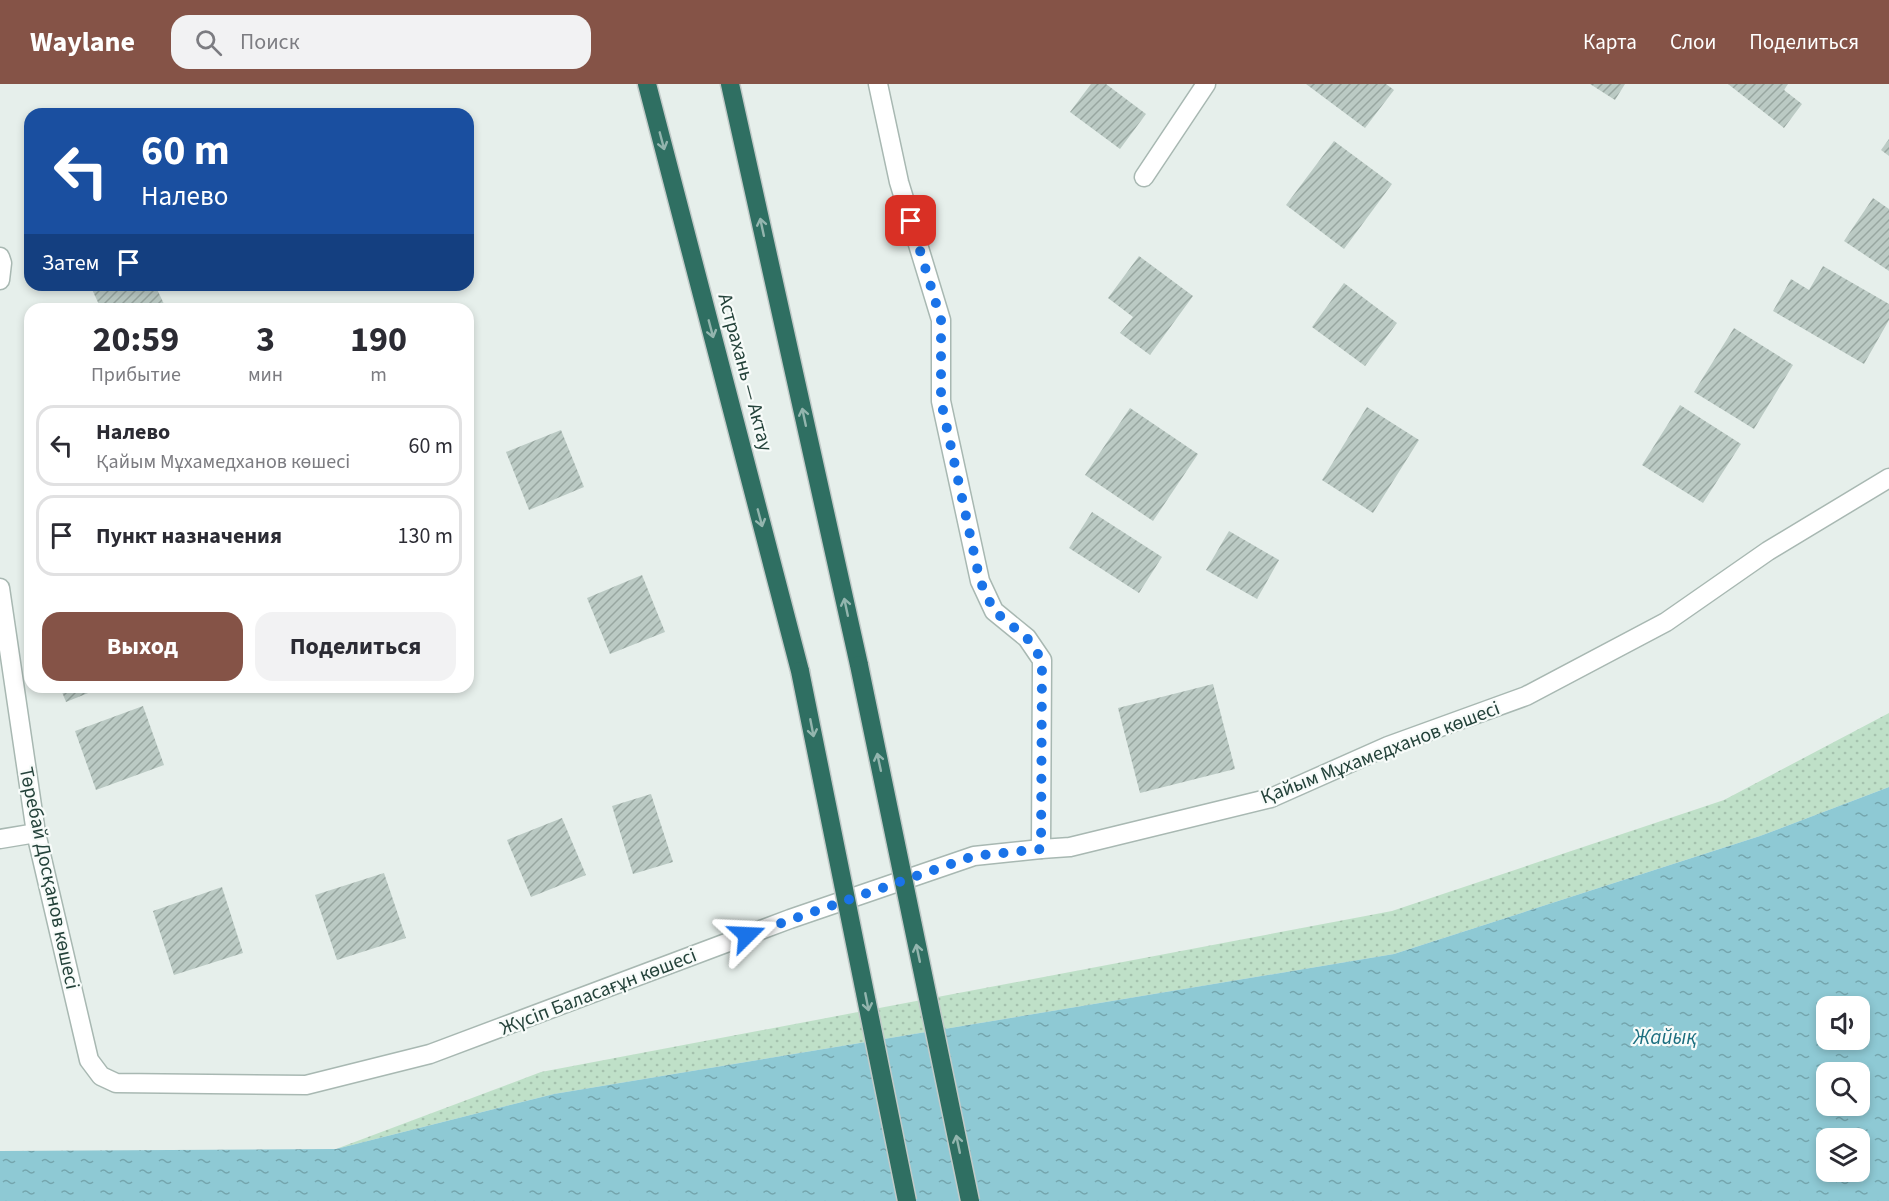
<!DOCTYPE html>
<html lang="ru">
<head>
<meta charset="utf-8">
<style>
  :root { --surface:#fff; --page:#f2f2f3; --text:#2b2b33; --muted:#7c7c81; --line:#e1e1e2; --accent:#855347 }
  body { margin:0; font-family:"Source Sans 3",sans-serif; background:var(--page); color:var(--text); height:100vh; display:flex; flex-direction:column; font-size:22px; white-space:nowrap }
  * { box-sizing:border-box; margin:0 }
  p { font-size:20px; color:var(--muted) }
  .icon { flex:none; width:33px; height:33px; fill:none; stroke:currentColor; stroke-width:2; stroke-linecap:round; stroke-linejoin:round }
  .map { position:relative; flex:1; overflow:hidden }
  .details { position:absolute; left:24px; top:219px; width:450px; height:390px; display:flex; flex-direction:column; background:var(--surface); border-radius:18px; box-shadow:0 3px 9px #0003 }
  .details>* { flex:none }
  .hud { position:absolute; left:24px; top:24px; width:450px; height:183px; border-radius:18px; box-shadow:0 3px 9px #0003; background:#1a4fa0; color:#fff; overflow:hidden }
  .tools { position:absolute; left:1816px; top:912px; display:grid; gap:12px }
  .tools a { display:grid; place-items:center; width:54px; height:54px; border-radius:12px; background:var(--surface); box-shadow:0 3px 9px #0003; font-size:30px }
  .pin { position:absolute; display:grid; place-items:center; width:51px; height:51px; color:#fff; margin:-26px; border-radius:12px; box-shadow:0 3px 9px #0006 }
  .me { position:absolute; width:66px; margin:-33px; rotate:69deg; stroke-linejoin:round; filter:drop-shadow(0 0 4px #0008) }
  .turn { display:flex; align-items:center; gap:21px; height:126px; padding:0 18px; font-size:27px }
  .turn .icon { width:78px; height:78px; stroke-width:2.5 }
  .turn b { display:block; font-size:42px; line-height:51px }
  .then { display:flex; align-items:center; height:57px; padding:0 18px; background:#0003; gap:12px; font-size:22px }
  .eta { display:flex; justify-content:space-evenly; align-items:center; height:102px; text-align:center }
  .eta b { font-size:36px; font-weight:700; line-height:42px }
  .cta { display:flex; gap:12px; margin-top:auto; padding:12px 18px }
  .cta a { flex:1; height:69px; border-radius:18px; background:var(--accent); color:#fff; font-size:24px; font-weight:700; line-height:69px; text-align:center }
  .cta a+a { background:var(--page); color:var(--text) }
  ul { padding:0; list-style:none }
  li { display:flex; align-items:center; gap:18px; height:81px; margin:0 12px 9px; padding:0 6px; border:3px solid var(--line); border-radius:18px }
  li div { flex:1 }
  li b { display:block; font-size:22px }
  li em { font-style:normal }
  header { display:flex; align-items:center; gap:36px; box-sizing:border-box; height:84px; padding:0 30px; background:var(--accent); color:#fff }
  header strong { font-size:28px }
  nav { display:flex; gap:33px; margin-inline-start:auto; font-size:21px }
  .search { width:420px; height:54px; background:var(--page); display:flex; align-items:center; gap:15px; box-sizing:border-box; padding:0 21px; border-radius:18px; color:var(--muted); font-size:22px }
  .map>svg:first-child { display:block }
  .grass { fill:url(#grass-dots) }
  .water { fill:url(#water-ripples); fill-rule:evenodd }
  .building { fill:url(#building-hatch) }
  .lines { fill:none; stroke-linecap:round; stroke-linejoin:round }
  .minor-casing { stroke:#a8b8b2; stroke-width:21 }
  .highway-casing { stroke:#c2cac8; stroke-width:21 }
  .minor { stroke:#fff; stroke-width:18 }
  .highway { stroke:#2f6f62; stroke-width:18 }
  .highway-bridge-casing { stroke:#c2cac8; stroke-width:21; stroke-linecap:butt }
  .highway-bridge { stroke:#2f6f62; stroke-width:18 }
  .oneway { stroke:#93b5ae }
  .route { stroke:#1a73e8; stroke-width:10; stroke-dasharray:0 18 }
  .labels { text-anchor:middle; stroke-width:4.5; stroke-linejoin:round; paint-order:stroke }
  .street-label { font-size:20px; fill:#24423a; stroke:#f7fbf9 }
  .water-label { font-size:21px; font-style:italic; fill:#1c6f80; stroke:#f7fbf9 }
</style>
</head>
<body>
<header>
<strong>Waylane</strong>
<div class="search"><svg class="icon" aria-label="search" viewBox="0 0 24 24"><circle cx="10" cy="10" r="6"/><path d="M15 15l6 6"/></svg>Поиск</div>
<nav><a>Карта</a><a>Слои</a><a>Поделиться</a></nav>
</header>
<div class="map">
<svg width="1889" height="1117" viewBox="0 0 1889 1117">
  <defs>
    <pattern id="grass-dots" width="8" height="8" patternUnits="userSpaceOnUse" patternTransform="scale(1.5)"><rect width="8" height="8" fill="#bfe0c8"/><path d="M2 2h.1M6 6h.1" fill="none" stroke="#a4c1ad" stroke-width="1.8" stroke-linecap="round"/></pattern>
    <pattern id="water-ripples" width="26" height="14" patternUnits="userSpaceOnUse" patternTransform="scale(1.5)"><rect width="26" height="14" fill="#8ec9d4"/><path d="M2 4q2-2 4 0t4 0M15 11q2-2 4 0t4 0" fill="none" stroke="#74a5ad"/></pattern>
    <pattern id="building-hatch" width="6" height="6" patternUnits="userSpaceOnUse" patternTransform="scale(1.5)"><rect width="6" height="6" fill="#bbcac4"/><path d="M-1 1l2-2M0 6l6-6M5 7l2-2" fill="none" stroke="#98a6a0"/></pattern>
  </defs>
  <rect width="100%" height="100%" fill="#e6efeb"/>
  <polygon class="grass" points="1889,629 1889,703 1760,752 1394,870 554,1010 336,1065 541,988 1392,827 1724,716"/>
  <path class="water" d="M1889,703V1117H0V1067L336,1065L554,1010L1394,870L1760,752ZM1827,922H1860V956H1827ZM1827,988H1860V1022H1827ZM1827,1054H1860V1088H1827Z"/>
  <g class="building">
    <polygon points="1091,0 1106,0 1146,30 1120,65 1070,28"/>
    <polygon points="1306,0 1386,0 1394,6 1365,44"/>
    <polygon points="1590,0 1625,0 1615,16"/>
    <polygon points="1728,0 1788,0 1784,6 1802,20 1784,44"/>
    <polygon points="1889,55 1889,72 1881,66"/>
    <polygon points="1334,57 1392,100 1344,165 1286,121"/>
    <polygon points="1873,114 1889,125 1889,187 1844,157"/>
    <polygon points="1139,172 1193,212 1150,271 1120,249 1133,233 1108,214"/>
    <polygon points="1823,182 1889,220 1889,236 1864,280 1773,227 1791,195 1809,206"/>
    <polygon points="1344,199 1397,239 1365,282 1312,243"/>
    <polygon points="90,201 155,201 164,220 155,225 101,225"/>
    <polygon points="1734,244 1793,281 1754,345 1694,308"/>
    <polygon points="1680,321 1741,360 1703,419 1642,381"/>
    <polygon points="1367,323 1419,356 1373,429 1322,396"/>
    <polygon points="1130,324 1198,370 1153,437 1085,391"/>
    <polygon points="561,346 584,403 529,426 506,368"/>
    <polygon points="1092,428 1162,473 1139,509 1069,464"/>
    <polygon points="1229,447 1279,476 1257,515 1206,486"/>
    <polygon points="642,491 665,548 610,570 587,514"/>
    <polygon points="1213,600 1235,685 1140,709 1118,624"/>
    <polygon points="60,603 103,603 66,618"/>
    <polygon points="143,622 164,681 96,706 75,647"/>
    <polygon points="651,710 673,778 633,790 612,722"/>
    <polygon points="562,734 586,791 531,813 507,756"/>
    <polygon points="384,789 406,854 337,876 315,811"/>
    <polygon points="222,803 243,869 174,891 153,827"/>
  </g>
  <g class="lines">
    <defs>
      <g id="minor">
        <polyline points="878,0 899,98 941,236 941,317 980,497 994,527 1027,554 1042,576 1041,765 1070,763 1271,714 1388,662 1526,612 1666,538 1768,467 1889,394"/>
        <polyline points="1144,93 1206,0"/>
        <polyline points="0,173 2,179 0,196"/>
        <polyline points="0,504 36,749 89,976 101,992 116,999 306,1001 430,970 790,835 974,772 1041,765"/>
        <polyline points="0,755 36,749"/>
      </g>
      <g id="highway">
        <polyline points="647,0 800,587"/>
        <polyline points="730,0 859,581"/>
      </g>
    </defs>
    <use href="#minor" class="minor-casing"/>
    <use href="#highway" class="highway-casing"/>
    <use href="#minor" class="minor"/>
    <use href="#highway" class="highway"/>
    <defs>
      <g id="highway-bridge">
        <polyline points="859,581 970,1117"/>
        <polyline points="800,587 907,1117"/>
      </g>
    </defs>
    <use href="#highway-bridge" class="highway-bridge-casing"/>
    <use href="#highway-bridge" class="highway-bridge"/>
  </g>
  <defs><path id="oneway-shaft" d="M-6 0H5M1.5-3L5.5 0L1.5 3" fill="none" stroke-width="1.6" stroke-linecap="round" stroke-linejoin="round" transform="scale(1.5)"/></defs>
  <g class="oneway">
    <use href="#oneway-shaft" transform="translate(662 57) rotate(75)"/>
    <use href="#oneway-shaft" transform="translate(762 143) rotate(-102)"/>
    <use href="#oneway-shaft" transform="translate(711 245) rotate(75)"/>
    <use href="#oneway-shaft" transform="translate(804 333) rotate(-102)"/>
    <use href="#oneway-shaft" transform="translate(760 434) rotate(75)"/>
    <use href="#oneway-shaft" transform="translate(846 523) rotate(-102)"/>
    <use href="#oneway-shaft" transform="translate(812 644) rotate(79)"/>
    <use href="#oneway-shaft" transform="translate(879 678) rotate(-102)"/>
    <use href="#oneway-shaft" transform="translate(918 869) rotate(-102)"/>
    <use href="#oneway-shaft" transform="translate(867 918) rotate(79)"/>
    <use href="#oneway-shaft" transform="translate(958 1060) rotate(-102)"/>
  </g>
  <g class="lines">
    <polyline class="route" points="747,851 974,772 1041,765 1042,576 1027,554 994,527 980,497 941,317 941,236 911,137"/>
  </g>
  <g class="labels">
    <g class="street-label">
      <text transform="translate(746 288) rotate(75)" y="7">Астрахань — Актау</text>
      <text transform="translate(1380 668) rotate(-21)" y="7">Қайым Мұхамедханов көшесi</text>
      <text transform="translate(50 794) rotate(78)" y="7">Төребай Досқанов көшесі</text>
      <text transform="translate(598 907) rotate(-21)" y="7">Жүсіп Баласағұн көшесі</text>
    </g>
    <g class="water-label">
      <text x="1665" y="960">Жайық</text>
    </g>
  </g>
</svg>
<div class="tools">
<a><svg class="icon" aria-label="sound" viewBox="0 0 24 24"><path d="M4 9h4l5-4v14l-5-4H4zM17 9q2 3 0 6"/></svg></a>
<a><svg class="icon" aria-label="search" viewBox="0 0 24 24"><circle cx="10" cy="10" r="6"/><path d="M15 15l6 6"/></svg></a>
<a><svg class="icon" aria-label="layers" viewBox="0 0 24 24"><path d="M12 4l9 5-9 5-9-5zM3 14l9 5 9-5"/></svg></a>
</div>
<div class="pin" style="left:911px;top:137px;background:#d93025"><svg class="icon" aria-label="arrive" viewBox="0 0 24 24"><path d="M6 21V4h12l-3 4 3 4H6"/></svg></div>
<svg class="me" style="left:747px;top:851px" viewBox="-20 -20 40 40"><path d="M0-17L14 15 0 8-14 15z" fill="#1a73e8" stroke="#fff" stroke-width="4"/></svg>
<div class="hud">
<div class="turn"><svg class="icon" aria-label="left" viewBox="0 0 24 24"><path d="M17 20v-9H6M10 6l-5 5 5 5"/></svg><div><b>60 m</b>Налево</div></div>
<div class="then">Затем<svg class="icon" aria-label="arrive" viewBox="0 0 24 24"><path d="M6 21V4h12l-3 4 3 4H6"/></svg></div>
</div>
<section class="details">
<div class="eta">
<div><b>20:59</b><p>Прибытие</p></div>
<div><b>3</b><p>мин</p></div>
<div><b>190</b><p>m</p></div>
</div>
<ul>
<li><svg class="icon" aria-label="left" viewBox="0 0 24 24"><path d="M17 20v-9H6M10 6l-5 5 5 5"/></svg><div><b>Налево</b><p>Қайым Мұхамедханов көшесi</p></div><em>60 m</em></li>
<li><svg class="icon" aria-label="arrive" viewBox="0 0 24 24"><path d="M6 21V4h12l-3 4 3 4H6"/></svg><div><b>Пункт назначения</b></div><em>130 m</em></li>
</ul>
<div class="cta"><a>Выход</a><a>Поделиться</a></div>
</section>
</div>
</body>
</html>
